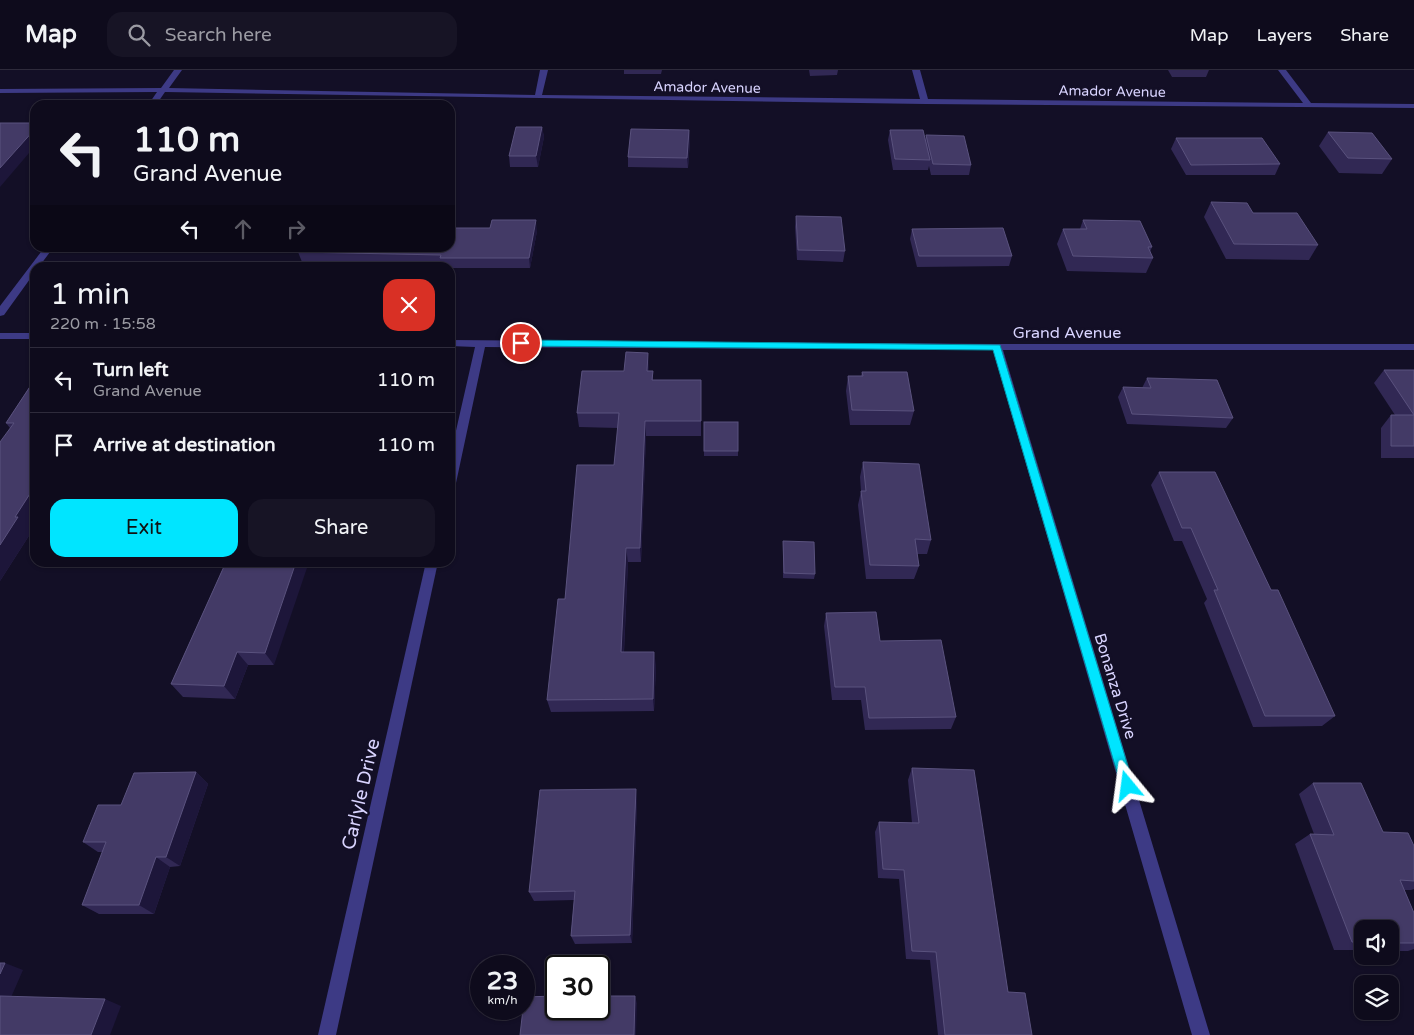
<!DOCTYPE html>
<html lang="en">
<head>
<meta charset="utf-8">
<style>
  :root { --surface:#0e0b1c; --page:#171425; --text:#f1f3f6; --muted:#9b9ba3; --line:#2e2b3b; --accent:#00e5ff }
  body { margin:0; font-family:"Varela Round",sans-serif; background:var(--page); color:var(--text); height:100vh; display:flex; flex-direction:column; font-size:19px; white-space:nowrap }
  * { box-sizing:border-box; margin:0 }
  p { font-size:16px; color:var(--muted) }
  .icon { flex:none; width:28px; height:28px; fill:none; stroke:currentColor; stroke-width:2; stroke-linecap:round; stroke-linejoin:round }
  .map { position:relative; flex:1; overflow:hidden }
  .sheet { position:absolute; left:30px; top:192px; width:425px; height:305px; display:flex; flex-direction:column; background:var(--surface); border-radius:15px; box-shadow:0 1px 4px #0004,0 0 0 1px var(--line) }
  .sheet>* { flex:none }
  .banner { position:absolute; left:30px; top:30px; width:425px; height:152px; border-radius:15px; box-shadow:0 1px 4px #0004,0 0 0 1px var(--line); background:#0e0b1c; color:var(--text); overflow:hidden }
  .tools { position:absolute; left:1354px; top:850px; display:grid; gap:10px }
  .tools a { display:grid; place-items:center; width:45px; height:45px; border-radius:10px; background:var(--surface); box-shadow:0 1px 4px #0004,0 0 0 1px var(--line); font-size:25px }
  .speed { position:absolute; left:470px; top:885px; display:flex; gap:10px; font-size:25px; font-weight:700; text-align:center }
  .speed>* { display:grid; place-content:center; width:65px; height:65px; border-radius:50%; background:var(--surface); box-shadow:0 1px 4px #0004,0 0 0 1px var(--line); line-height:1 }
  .speed small { font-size:12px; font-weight:400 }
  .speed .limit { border:2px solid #111; border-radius:8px; background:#fff; color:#111 }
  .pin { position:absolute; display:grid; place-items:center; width:42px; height:42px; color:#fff; margin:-21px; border:2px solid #fff; border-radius:50%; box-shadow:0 1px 5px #0007 }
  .me { position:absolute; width:55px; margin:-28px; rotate:344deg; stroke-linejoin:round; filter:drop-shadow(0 0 4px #0008) }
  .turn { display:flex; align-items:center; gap:18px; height:105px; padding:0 20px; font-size:22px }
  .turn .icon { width:65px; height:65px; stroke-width:2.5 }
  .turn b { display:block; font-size:35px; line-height:42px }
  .lanes { display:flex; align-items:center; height:48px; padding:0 20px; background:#0003; justify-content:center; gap:25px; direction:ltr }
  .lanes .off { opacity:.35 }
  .round { display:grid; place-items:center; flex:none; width:52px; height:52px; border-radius:15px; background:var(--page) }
  .summary { display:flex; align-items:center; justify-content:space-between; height:85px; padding:0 20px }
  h1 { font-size:30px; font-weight:600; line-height:38px }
  .primary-button { display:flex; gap:10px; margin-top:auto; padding:10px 20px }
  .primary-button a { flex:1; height:58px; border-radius:15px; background:var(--accent); color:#111; font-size:20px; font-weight:600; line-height:58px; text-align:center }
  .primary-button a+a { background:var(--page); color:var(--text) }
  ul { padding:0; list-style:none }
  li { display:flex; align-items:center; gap:15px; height:65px; padding:0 20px; border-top:1px solid var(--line) }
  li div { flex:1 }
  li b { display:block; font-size:19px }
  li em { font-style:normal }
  header { display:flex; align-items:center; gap:30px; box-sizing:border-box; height:70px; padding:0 25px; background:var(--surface); border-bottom:1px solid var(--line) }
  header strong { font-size:24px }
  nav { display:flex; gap:28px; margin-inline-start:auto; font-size:18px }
  .search { width:350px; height:45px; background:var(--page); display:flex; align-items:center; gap:12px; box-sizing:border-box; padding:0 18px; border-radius:15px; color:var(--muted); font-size:19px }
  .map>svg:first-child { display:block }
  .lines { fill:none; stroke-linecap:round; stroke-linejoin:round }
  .minor { fill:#3d3a85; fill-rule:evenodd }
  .wall { fill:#312854 }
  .shaded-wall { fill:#1d163a }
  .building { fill:#433a66; stroke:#5a527e }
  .route { fill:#00e5ff; stroke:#0095a6 }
  .labels { text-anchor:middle; stroke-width:5; stroke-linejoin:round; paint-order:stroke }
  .far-street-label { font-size:14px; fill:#d9d4ff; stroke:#130f26 }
  .street-label { font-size:16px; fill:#d9d4ff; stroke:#130f26 }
  .near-street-label { font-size:19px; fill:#d9d4ff; stroke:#130f26 }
</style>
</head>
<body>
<header>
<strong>Map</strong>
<div class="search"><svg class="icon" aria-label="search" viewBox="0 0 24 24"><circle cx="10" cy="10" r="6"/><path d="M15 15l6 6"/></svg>Search here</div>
<nav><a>Map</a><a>Layers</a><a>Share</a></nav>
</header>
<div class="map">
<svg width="1414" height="965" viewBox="0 0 1414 965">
  <rect width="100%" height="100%" fill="#130f26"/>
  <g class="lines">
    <g class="minor">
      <polygon points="174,0 182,0 169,18 535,25 540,0 548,0 542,25 920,29 912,0 920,0 928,29 1303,33 1278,0 1286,0 1311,33 1414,34 1414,38 925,34 165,22 156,35 148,35 157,22 0,23 0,19 161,18"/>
      <polygon points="44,178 53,178 38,198 35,198 35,202 4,245 0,246 0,236"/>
      <rect x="0" y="263" width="35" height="6"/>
      <polygon points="450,270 997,274 1414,274 1414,280 1003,280 1210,965 1192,965 993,280 485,277 456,413 450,417 450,387 475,277 450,276"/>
      <polygon points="426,492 438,492 336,965 318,965"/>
    </g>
  </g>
  <g class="wall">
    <polygon points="624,0 662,0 661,4 624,4"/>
    <polygon points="809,0 838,0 837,5 810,6"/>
    <polygon points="1168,0 1209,0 1206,7 1172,7"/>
    <polygon points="542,57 544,67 538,97 510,97 509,86"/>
    <polygon points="689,60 690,70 688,98 628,97 628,87"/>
    <polygon points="890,60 925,70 926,65 971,95 969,105 931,105 929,96 928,100 893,100 888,70"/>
    <polygon points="1328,62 1392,89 1382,104 1339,103 1319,76"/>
    <polygon points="1176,68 1280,94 1275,105 1186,105 1171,79"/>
    <polygon points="1211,132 1253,143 1318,175 1309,190 1226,189 1204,147"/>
    <polygon points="796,146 845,181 843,192 797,190 795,157"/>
    <polygon points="1083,150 1152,177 1150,182 1153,188 1146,203 1067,201 1057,174 1063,159 1080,159"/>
    <polygon points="912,159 1012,186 1009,196 917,197 910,169"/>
    <polygon points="537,161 530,198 443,198 442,196 302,192 298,182"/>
    <polygon points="178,178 227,178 226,180 179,179"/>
    <polygon points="1384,300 1414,300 1414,388 1381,388 1381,358 1391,345 1395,345 1374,313"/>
    <polygon points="648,301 653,301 653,310 701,310 701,366 646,366 641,492 628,492 624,582 656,595 654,641 551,642 547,630 565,529 614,395 618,358 579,357 577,343"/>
    <polygon points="862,302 914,341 910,355 850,355 846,321 848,306 861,306"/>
    <polygon points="1147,308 1233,348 1226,358 1127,354 1118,327 1123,317 1142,318"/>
    <polygon points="35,309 30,459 32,461 0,511 10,358 6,353"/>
    <polygon points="704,352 738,381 738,386 704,386"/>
    <polygon points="863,392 931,470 927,484 917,484 919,496 914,509 866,509 858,435 861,421 860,407"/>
    <polygon points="1159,402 1271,520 1335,646 1322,656 1253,657 1204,533 1207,529 1182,471 1174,471 1151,415"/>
    <polygon points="783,471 815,504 814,509 783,508"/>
    <polygon points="226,492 274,595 248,595 235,629 183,627 171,614"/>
    <polygon points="826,543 956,647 951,659 865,660 861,630 832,630 824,556"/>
    <polygon points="912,698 1008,922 1032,965 938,965 930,890 906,889 899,809 878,808 875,762 879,752 912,753 908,710"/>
    <polygon points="196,702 208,714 180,796 170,797 154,844 99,844 82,835 103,782 98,782 83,772 121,735"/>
    <polygon points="1313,713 1383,762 1414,776 1414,819 1411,820 1404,820 1414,843 1414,879 1408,881 1390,881 1390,859 1362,859 1362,880 1334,880 1295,774 1310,764 1314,764 1299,724"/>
    <polygon points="637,730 632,873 575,874 571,866 574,830 534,831 529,822"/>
  </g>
  <g class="shaded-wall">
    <polygon points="542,57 544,67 538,97 536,86"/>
    <polygon points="35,59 35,76 0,117 0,98"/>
    <polygon points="689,60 690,70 688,98 687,88"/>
    <polygon points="536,150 537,161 530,198 529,188"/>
    <polygon points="648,283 649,298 648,316 647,301"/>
    <polygon points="645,351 646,366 641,492 640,478"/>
    <polygon points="35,416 35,451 30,459 32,461 0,511 0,475 15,447"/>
    <polygon points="626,478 628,492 623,595 621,582"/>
    <polygon points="296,492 309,492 274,595 265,583"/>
    <polygon points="237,582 248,595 235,629 224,616"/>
    <polygon points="654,582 656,595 654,641 653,629"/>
    <polygon points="196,702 208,714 180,796 166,787"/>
    <polygon points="636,719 637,730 632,873 630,865"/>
    <polygon points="156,787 170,797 154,844 139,835"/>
    <polygon points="5,893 23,900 9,932 0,929 0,904"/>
    <polygon points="635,926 637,933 636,965 634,965"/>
    <polygon points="105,929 121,936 110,965 91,965"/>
  </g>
  <g class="building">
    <polygon points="0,53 35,53 35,59 0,98"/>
    <polygon points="516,57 542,57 536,86 509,86"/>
    <polygon points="631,59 689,60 687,88 628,87"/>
    <polygon points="890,60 923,60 930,90 895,89"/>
    <polygon points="1328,62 1372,63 1392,89 1348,88"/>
    <polygon points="926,65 964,66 971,95 933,94"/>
    <polygon points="1176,68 1262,68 1280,94 1191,95"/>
    <polygon points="1211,132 1247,133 1253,143 1297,143 1318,175 1234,174"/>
    <polygon points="796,146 841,147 845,181 798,180"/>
    <polygon points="492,150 536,150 529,188 440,188 441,185 298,182 300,178 450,178 450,158 490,158"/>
    <polygon points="1083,150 1140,151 1152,177 1148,177 1153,188 1073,186 1063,159 1087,159"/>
    <polygon points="1003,158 1012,186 919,186 912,159"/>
    <polygon points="626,282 648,283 647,301 653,301 652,310 701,310 701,351 645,351 640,478 626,478 621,582 654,582 653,629 547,630 558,529 565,529 577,395 614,395 619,343 577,343 582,301 624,301"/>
    <polygon points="1384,300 1414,300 1414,376 1391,376 1391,345 1414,345"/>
    <polygon points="862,302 907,302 914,341 852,340 848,306 863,306"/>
    <polygon points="1147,308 1217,310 1233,348 1132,344 1123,317 1151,318"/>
    <polygon points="35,309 35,416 15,447 18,447 0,475 0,372 14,353 6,353"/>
    <rect x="704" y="352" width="34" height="29"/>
    <polygon points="863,392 919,394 931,470 915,469 919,496 870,495 861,421 866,421"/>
    <polygon points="1159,402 1215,402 1271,520 1278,520 1335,646 1265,646 1214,520 1218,520 1191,458 1182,458"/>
    <polygon points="783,471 814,472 815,504 784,503"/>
    <polygon points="226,492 296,492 265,583 237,582 224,616 171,614"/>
    <polygon points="876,542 880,571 941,570 956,647 869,648 865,617 835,617 826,543"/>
    <polygon points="912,698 974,700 1008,922 1025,923 1032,965 945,965 936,882 912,881 904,800 883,799 879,752 919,753"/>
    <polygon points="196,702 166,787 156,787 139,835 82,835 106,772 83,772 98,735 121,735 134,703"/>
    <polygon points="1313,713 1361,713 1383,762 1408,763 1414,776 1414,811 1400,810 1414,843 1414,873 1390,873 1390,859 1362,859 1362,872 1352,872 1310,764 1334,765"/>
    <polygon points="636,719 630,865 571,866 575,821 529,822 540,720"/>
    <polygon points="0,893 5,893 0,904"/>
    <polygon points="0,926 105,929 91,965 0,965"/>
    <polygon points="556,926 556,939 599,939 599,926 635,926 634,965 520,965 523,939 524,939 524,927"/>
  </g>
  <polygon class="route" points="521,270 1000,275 1134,716 1132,721 1128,723 1123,721 1121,716 993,280 518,276 516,273"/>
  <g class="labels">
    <g class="far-street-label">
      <text transform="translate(707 17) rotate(1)" y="5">Amador Avenue</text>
      <text transform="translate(1112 21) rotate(1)" y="5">Amador Avenue</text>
    </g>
    <g class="street-label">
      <text x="1067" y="268">Grand Avenue</text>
      <text transform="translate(1116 616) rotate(73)" y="6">Bonanza Drive</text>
    </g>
    <g class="near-street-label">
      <text transform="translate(360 724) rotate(-77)" y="7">Carlyle Drive</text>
    </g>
  </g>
</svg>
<div class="tools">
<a><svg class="icon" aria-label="sound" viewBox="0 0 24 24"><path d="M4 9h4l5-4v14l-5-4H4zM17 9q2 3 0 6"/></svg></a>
<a><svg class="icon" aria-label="layers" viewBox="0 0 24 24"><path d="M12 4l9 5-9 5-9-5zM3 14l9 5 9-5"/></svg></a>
</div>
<div class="speed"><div>23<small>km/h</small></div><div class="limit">30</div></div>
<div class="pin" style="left:521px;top:273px;background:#d93025"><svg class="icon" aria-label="arrive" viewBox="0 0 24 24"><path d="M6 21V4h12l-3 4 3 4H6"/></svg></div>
<svg class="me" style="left:1128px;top:716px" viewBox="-20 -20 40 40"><path d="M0-17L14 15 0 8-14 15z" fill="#00e5ff" stroke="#fff" stroke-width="4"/></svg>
<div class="banner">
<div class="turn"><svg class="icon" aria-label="left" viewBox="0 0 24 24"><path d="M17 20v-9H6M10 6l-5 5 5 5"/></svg><div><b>110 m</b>Grand Avenue</div></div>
<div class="lanes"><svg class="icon" aria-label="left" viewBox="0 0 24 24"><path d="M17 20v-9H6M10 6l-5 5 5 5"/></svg><svg class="icon off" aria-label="ahead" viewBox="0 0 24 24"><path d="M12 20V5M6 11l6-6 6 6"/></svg><svg class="icon off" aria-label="right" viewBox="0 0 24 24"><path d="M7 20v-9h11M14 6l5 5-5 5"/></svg></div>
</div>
<section class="sheet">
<div class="summary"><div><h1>1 min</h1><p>220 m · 15:58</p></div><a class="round" style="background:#d93025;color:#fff"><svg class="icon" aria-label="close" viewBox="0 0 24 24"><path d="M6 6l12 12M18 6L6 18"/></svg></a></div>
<ul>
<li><svg class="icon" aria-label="left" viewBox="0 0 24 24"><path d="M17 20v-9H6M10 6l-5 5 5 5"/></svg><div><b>Turn left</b><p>Grand Avenue</p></div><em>110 m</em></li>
<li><svg class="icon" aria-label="arrive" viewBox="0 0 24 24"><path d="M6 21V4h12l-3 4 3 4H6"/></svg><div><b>Arrive at destination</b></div><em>110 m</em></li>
</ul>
<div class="primary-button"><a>Exit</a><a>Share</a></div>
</section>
</div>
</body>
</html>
